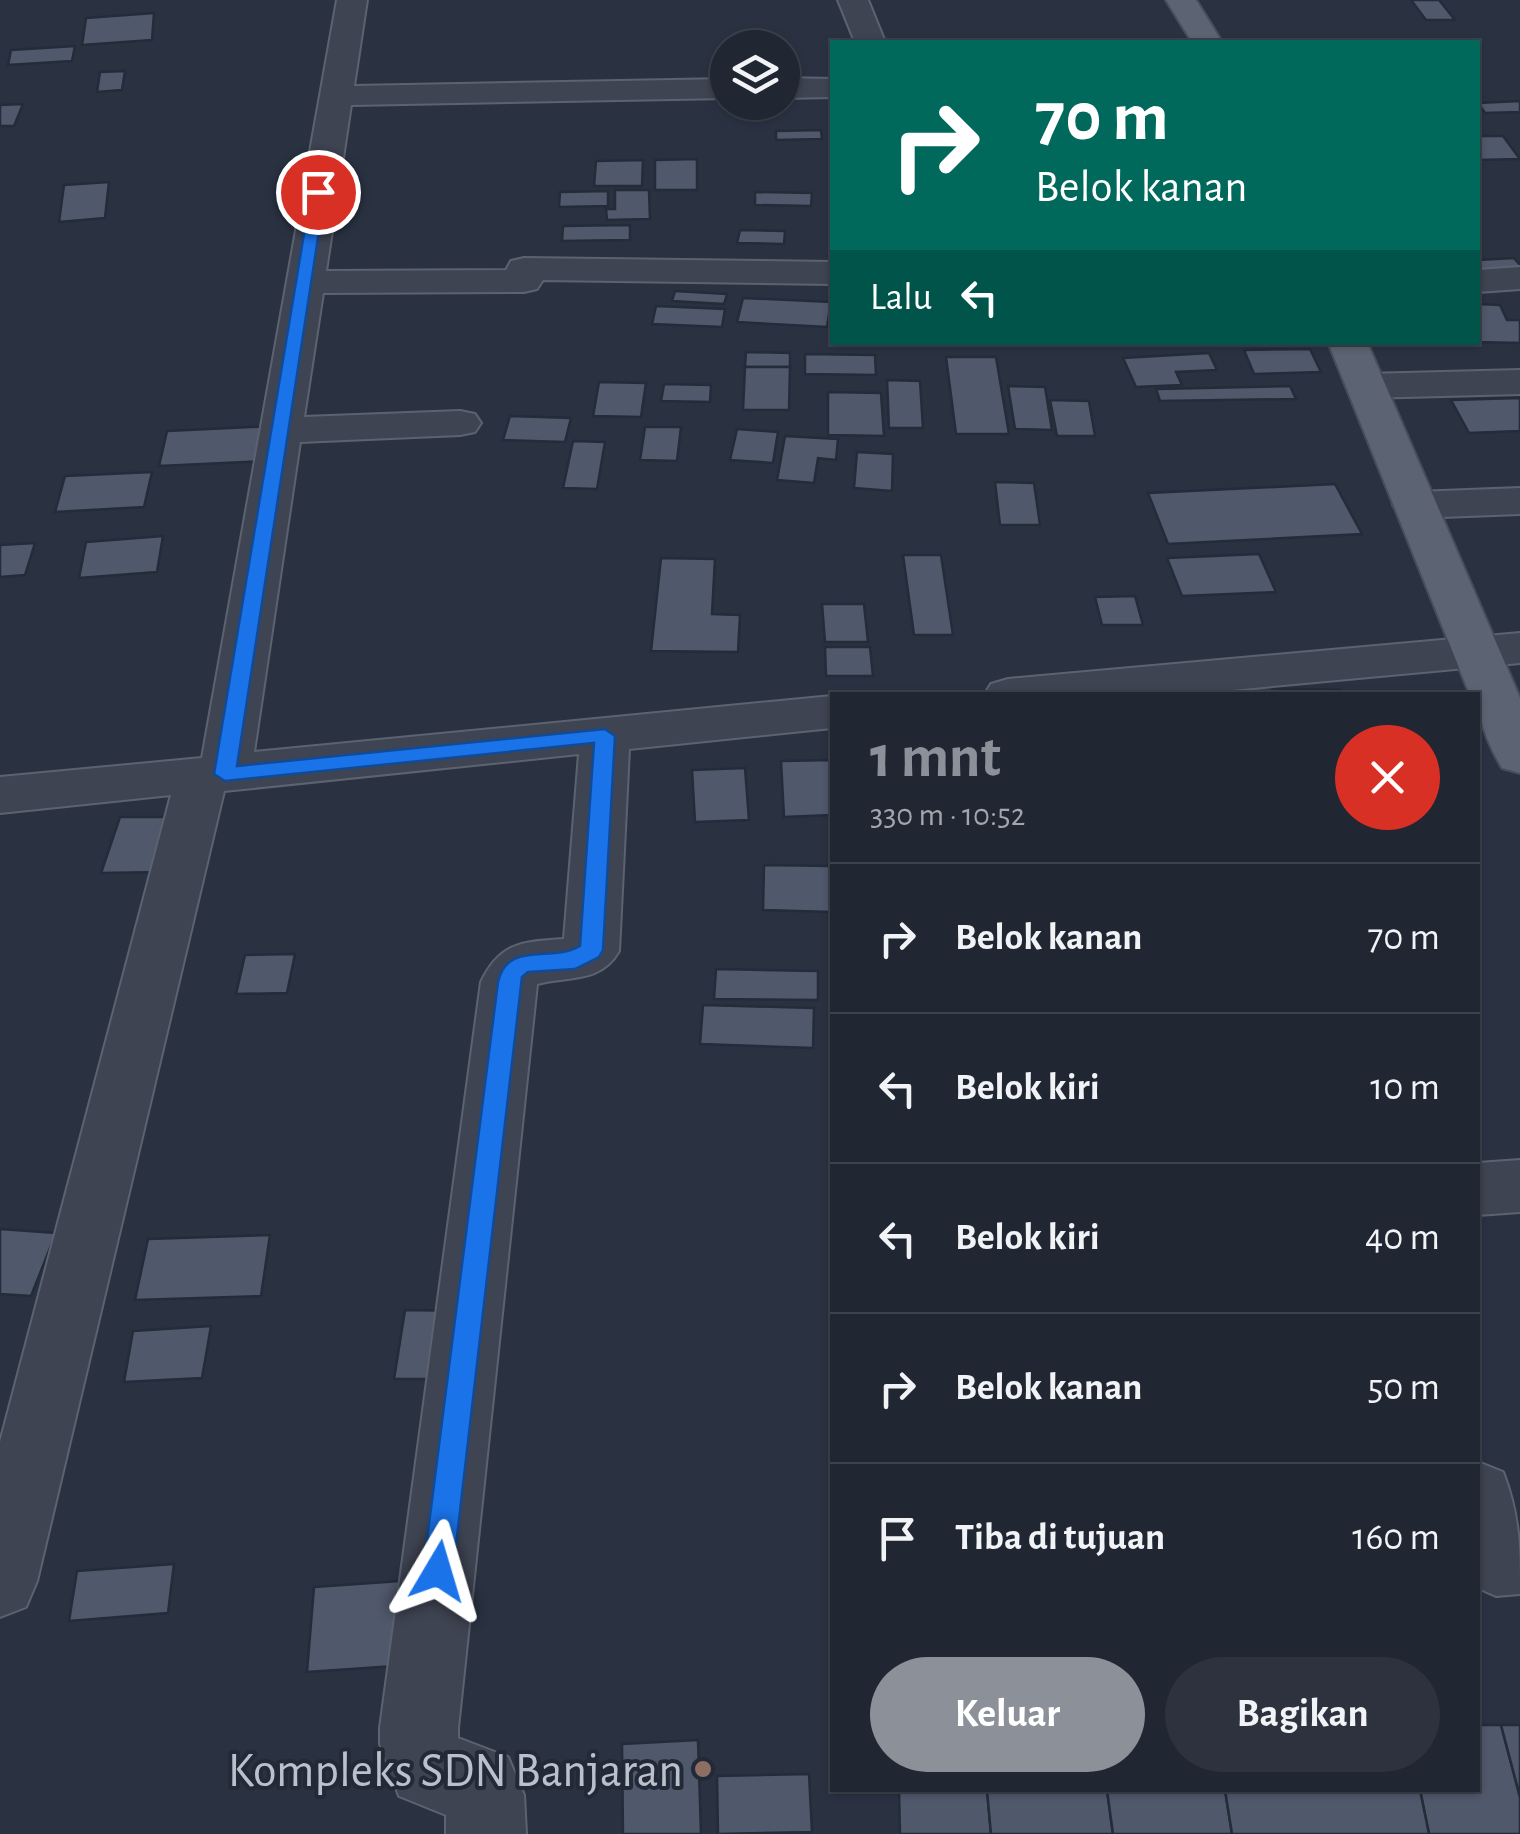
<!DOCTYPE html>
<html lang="id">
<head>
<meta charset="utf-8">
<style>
  :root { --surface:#202632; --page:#2d323e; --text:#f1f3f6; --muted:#a2a5ac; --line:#3d434d; --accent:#8c9099 }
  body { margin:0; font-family:"Alegreya Sans",sans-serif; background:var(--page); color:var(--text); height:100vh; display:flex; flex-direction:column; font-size:38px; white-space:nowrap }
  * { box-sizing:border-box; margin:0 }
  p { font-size:32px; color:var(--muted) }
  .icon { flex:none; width:55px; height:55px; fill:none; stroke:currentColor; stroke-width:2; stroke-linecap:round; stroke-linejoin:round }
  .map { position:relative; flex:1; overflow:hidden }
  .details { position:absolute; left:830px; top:692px; width:650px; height:1100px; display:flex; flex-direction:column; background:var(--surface); border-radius:0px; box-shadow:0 2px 8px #0004,0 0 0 2px var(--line) }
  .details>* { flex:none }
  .banner { position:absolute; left:830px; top:40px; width:650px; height:305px; border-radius:0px; box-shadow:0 2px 8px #0004,0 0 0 2px var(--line); background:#00695c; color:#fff; overflow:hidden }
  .tools { position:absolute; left:710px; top:30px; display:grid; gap:20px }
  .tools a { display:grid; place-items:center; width:90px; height:90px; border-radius:50%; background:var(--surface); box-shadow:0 2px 8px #0004,0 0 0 2px var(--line); font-size:50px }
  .pin { position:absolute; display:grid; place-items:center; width:85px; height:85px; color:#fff; margin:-42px; border:5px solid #fff; border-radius:50%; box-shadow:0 2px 10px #0007 }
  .me { position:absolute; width:110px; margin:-55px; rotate:7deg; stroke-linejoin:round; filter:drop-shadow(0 0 8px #0008) }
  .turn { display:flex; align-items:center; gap:35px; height:210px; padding:0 40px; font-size:45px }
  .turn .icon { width:130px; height:130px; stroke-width:2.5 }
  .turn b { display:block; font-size:70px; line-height:85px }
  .then { display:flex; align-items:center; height:95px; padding:0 40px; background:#0003; gap:20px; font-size:38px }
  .round { display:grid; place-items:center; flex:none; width:105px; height:105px; border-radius:52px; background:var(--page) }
  .overview { display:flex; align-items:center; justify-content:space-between; height:170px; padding:0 40px }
  h1 { font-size:60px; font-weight:700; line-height:75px; color:var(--accent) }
  .action { display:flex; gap:20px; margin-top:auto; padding:20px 40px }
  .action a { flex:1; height:115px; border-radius:60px; background:var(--accent); color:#fff; font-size:40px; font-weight:700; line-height:115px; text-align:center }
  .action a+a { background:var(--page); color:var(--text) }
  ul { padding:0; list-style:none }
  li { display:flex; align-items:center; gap:30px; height:150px; padding:0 40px; border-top:2px solid var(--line) }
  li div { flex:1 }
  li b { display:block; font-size:38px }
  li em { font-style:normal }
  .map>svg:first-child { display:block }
  .building { fill:#50586b; stroke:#242b39; stroke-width:2.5 }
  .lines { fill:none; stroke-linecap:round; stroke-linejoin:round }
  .minor-casing { stroke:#5c626f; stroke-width:4 }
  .major-casing { stroke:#474d5b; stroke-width:4 }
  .minor { fill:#3e4452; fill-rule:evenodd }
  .major { fill:#5c6372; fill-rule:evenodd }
  .route { fill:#1a73e8; stroke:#114b97; stroke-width:2.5 }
  .education-dot { fill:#8d6e63; stroke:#222937; stroke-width:4 }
  .labels { text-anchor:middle; stroke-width:8; stroke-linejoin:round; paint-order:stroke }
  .near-poi-label { font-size:48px; fill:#bbc0cc; stroke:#222937; text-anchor:end }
</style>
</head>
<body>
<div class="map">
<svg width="1520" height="1834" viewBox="0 0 1520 1834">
  <rect width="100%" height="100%" fill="#2a3242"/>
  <g class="building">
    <polygon points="1411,0 1439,0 1455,20 1426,20"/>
    <polygon points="154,13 152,40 82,45 86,18"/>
    <polygon points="75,46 72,61 8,65 11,50"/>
    <polygon points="125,71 122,90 97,92 100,72"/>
    <polygon points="1520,101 1520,112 1485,113 1478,103"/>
    <polygon points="23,104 14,126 0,126 0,105"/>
    <polygon points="821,130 822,139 776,140 776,131"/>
    <polygon points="1478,136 1503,136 1520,159 1479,160"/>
    <polygon points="697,159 697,190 655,190 655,160"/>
    <polygon points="643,160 642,186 594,186 596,161"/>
    <polygon points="109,182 105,218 59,222 64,185"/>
    <polygon points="615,190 649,190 650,219 607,220 606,209 615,209"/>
    <polygon points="608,191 608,206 559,207 560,192"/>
    <polygon points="755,192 812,193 811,206 755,205"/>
    <polygon points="630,225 630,240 562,241 563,226"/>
    <polygon points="740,230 785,231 784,244 737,243"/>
    <polygon points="1514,258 1520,265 1520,275 1478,278 1478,260"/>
    <polygon points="675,291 727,294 724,304 672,301"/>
    <polygon points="743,298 831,302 827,327 737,322"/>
    <polygon points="1478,304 1500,305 1507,320 1520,320 1520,343 1478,342"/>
    <polygon points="656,306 725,309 722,327 652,324"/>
    <polygon points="1310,349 1321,372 1254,374 1244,350"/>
    <polygon points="746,352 790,353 790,367 745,367"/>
    <polygon points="1209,353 1217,370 1176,372 1182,385 1136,387 1123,358"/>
    <polygon points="805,354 875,355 876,375 805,374"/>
    <polygon points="946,357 996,357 1009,434 956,434"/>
    <polygon points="745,367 790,367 789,410 743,410"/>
    <polygon points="887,380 920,381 923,428 889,428"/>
    <polygon points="599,382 646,383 641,417 593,416"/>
    <polygon points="664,384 711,385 710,402 661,401"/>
    <polygon points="1008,386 1045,387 1052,430 1015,429"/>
    <polygon points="1290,386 1296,399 1160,401 1156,389"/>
    <polygon points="828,392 881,393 884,436 828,435"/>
    <polygon points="1520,398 1520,431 1469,433 1451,400"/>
    <polygon points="1050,400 1089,401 1095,436 1057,436"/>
    <polygon points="510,416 571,418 565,442 503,440"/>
    <polygon points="273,426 268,461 159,466 167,431"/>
    <polygon points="645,427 681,427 677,461 640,460"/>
    <polygon points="737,429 778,432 773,463 730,460"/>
    <polygon points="785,436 838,439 836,460 818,458 814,483 777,480"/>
    <polygon points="573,441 605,442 597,489 563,488"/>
    <polygon points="857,452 893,454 892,491 854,488"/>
    <polygon points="152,472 144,507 55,512 65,476"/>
    <polygon points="995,482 1034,483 1040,525 1000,525"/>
    <polygon points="1335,484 1362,534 1168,544 1148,493"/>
    <polygon points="163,536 157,572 79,578 86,542"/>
    <polygon points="35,543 25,575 0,577 0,545"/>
    <polygon points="1259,554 1276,592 1182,596 1167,558"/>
    <polygon points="903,555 941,555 953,635 914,635"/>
    <polygon points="661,558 715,559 712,614 740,615 738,652 651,651"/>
    <polygon points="1135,596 1143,625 1102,625 1095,597"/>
    <polygon points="822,604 864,604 868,642 825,642"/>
    <polygon points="825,647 870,647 873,676 826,676"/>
    <polygon points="1161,686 1341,690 1342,695 1163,695"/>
    <polygon points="832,760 832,815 784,817 781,761"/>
    <polygon points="745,768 749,820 695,822 692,770"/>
    <polygon points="120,817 178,817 162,872 101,873"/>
    <polygon points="764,865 832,866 832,912 763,910"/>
    <polygon points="295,954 287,993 236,994 245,955"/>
    <polygon points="716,969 818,971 818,1000 714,999"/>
    <polygon points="703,1005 814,1008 813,1048 700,1044"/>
    <polygon points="0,1229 56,1233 31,1296 0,1294"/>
    <polygon points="270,1235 261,1296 135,1300 148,1239"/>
    <polygon points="405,1310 465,1311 455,1379 394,1379"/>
    <polygon points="211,1326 202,1378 124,1382 133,1331"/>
    <polygon points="174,1564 168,1613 69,1621 77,1571"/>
    <polygon points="415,1580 410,1665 307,1672 314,1587"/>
    <polygon points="1478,1725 1501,1725 1520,1797 1520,1834 1429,1834 1420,1790 1478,1790"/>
    <polygon points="1501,1725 1520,1725 1520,1797"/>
    <polygon points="698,1740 701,1834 623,1834 622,1744"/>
    <polygon points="809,1774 812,1832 718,1834 717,1776"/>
    <polygon points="899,1790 987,1790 991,1834 900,1834"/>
    <polygon points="987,1790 1107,1790 1113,1834 991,1834"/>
    <polygon points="1107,1790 1225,1790 1232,1834 1113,1834"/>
    <polygon points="1225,1790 1420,1790 1429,1834 1232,1834"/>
  </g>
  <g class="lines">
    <defs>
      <g id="minor">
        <path d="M337,0H367L354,86L728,79V98L351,105L326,271L506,270L511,261L524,258L832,262V284L543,280L537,289L524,292L323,293L304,417L460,411L475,414L481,423L475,432L460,435L300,442L254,752L832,696V728L629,749L619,951C601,983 568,976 537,984L458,1728V1738L508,1757L524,1795L526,1834H446V1815L399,1796L380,1744V1728L481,982C500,942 522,942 564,939L579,754L224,791L37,1581L26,1607L0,1617V1442L171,795L0,813V777L202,758Z"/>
        <polygon points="838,0 868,0 885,42 855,42"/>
        <polygon points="782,78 832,79 832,97 782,98"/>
        <polygon points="1520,267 1520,289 1478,292 1478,270"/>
        <polygon points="1520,370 1520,394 1366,398 1352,395 1346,386 1352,377 1366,374"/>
        <polygon points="1520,488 1520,514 1415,518 1400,514 1393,505 1400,496 1415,492"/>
        <polygon points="1520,633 1520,663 1177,695 984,695 991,684 1008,679"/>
        <polygon points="1520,1160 1520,1212 1478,1215 1478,1163"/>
        <path d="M1478,1462L1503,1472C1520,1516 1520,1548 1520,1594L1496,1596L1478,1588Z"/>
      </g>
      <g id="major">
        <polygon points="1166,0 1196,0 1222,42 1192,42"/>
        <path d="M1328,342H1367L1520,698V773L1502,768C1489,746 1478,721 1478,695H1470Z"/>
      </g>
    </defs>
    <use href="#minor" class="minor-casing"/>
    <use href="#major" class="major-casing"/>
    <use href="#minor" class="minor"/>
    <use href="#major" class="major"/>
  </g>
  <path class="route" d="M318,188L325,192L237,766L605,729L615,736L603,950L599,957L575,969L528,972L522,977L453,1571L449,1581L438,1586L428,1581L423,1571L498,982C507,940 552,963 580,946L594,743L225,781L214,774L311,192Z"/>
  <circle class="education-dot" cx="703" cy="1769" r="10"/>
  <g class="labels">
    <g class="near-poi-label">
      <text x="683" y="1786">Kompleks SDN Banjaran</text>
    </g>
  </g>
</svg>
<div class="tools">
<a><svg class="icon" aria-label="layers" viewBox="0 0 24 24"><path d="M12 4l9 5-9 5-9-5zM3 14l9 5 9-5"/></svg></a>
</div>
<div class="pin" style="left:318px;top:192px;background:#d93025"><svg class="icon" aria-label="arrive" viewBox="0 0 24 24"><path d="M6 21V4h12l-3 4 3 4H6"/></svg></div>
<svg class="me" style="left:438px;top:1571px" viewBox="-20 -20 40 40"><path d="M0-17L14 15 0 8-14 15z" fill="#1a73e8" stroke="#fff" stroke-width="4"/></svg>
<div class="banner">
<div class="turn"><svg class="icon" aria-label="right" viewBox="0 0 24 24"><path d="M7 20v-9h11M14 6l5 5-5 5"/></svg><div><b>70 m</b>Belok kanan</div></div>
<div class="then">Lalu<svg class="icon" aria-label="left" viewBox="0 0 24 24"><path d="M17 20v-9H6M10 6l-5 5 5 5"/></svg></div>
</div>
<section class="details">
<div class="overview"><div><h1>1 mnt</h1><p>330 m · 10:52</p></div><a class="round" style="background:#d93025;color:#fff"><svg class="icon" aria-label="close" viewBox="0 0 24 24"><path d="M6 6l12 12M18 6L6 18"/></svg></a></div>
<ul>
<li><svg class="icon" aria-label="right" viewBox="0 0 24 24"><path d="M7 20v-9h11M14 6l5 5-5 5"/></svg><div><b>Belok kanan</b></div><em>70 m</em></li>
<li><svg class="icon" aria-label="left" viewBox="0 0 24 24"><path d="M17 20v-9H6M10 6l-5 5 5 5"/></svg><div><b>Belok kiri</b></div><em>10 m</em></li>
<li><svg class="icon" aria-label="left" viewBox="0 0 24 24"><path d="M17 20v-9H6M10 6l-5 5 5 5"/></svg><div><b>Belok kiri</b></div><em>40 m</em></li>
<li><svg class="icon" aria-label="right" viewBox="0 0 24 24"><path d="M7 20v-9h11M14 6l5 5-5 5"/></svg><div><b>Belok kanan</b></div><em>50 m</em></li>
<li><svg class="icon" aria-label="arrive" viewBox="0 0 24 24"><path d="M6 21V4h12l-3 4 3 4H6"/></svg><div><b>Tiba di tujuan</b></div><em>160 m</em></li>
</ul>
<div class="action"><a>Keluar</a><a>Bagikan</a></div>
</section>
</div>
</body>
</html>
